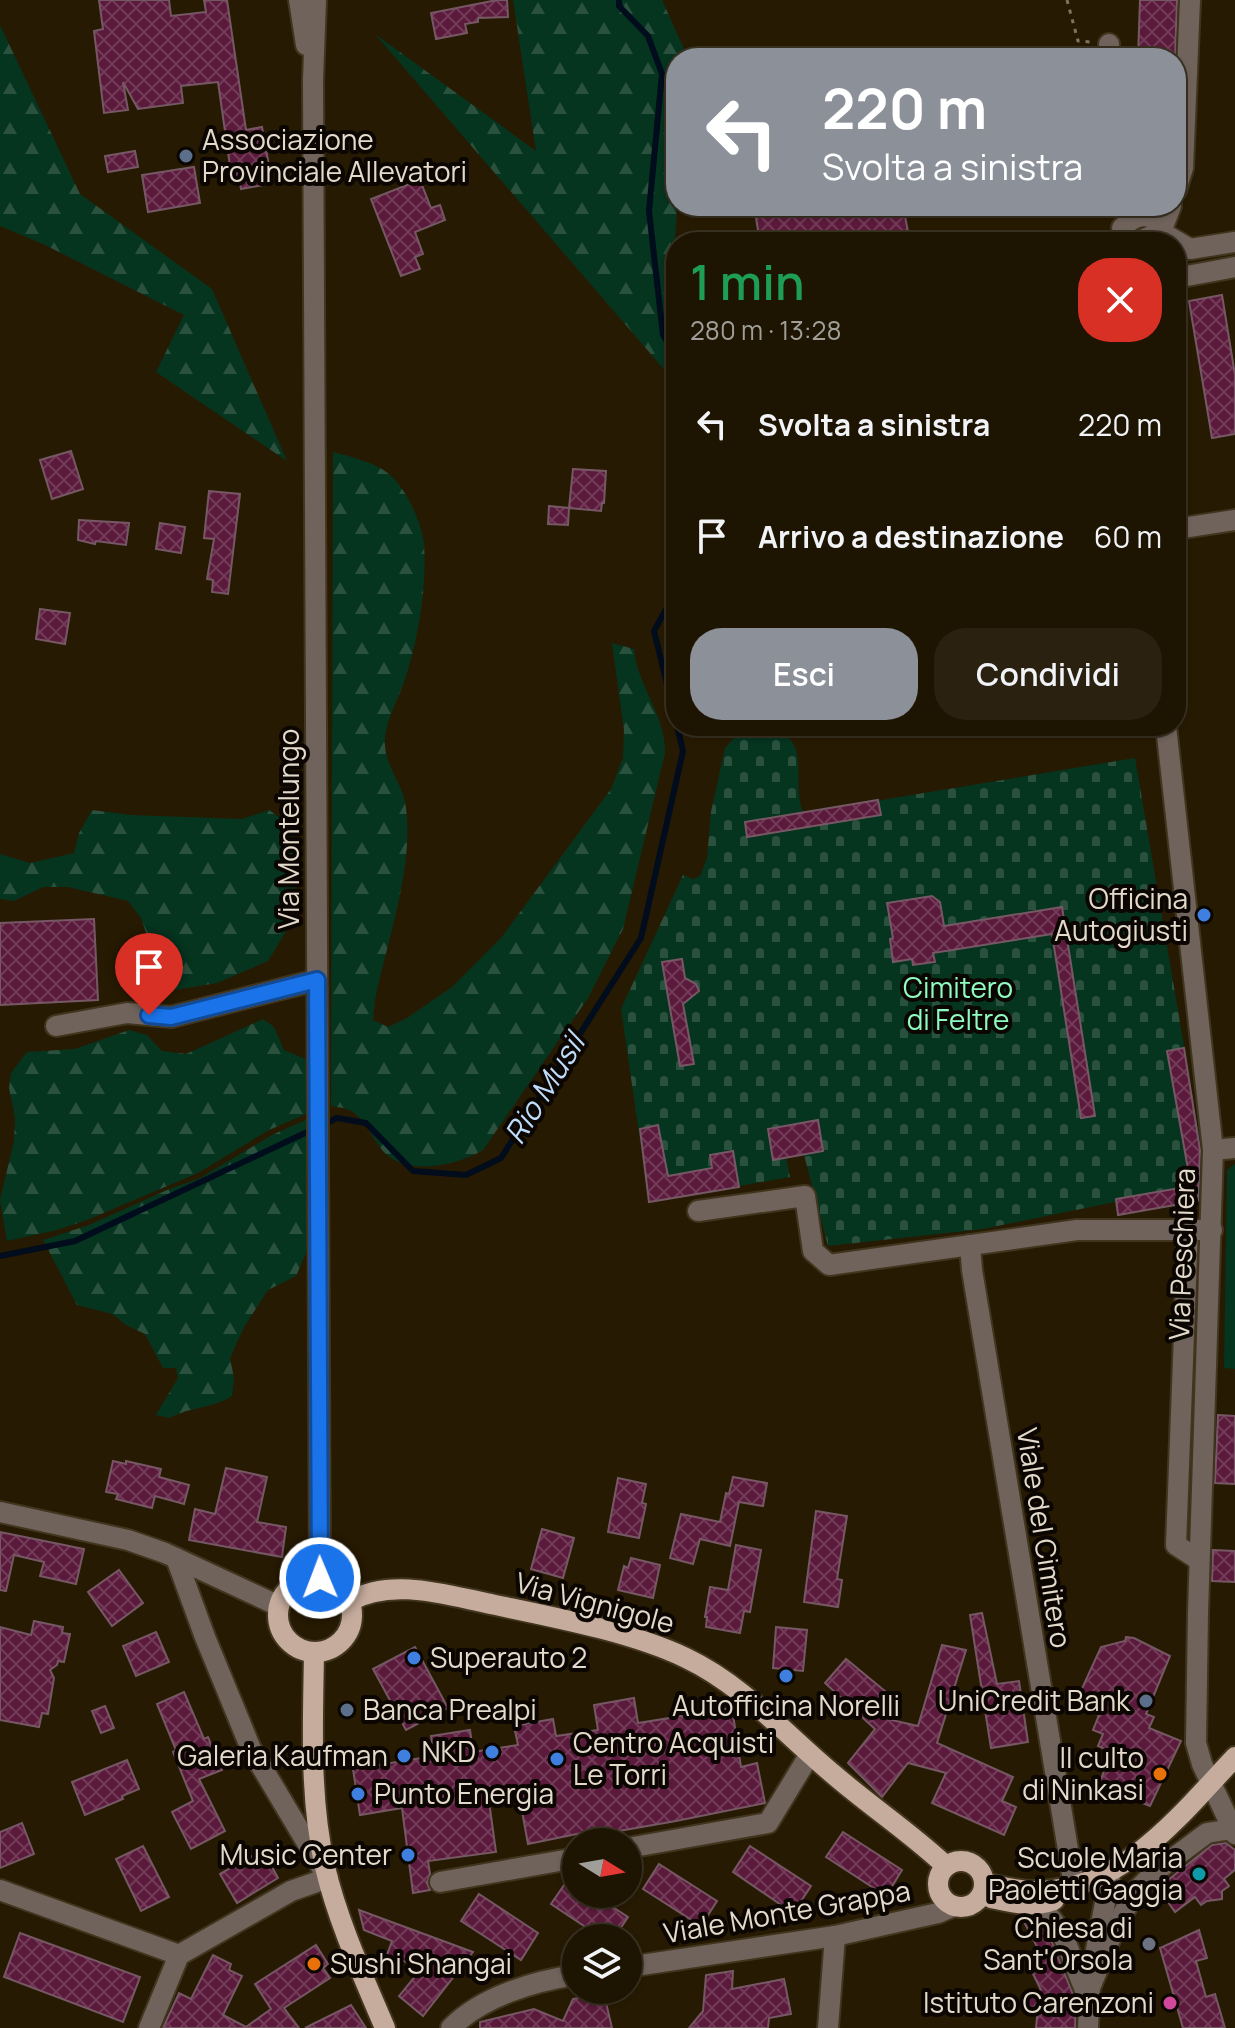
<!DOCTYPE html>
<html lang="it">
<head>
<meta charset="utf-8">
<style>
  :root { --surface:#1d1402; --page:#2a2111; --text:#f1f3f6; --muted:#a09e99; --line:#3b3324; --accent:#8c9099 }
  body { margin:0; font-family:Manrope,sans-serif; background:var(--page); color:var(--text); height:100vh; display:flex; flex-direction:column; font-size:30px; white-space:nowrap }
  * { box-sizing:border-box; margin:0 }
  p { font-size:26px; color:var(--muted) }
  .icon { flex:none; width:44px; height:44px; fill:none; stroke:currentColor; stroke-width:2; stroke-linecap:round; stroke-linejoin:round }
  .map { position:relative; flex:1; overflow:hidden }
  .details { position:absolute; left:666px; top:232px; width:520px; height:504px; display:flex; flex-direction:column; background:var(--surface); border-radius:32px; box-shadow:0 2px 6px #0004,0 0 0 2px var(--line) }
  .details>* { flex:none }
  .banner { position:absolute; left:666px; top:48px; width:520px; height:168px; border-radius:32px; box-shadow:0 2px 6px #0004,0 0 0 2px var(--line); background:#8c9099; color:#fff; overflow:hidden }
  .needle { width:52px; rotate:101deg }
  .buttons { position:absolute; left:562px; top:1828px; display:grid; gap:16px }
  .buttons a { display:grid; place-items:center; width:80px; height:80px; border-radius:50%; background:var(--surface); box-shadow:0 2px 6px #0004,0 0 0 2px var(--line); font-size:40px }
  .pin { position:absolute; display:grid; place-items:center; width:68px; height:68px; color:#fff; margin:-82px -34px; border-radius:50% 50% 50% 0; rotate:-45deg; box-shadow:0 0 8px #0007 }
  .pin .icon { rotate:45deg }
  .me { position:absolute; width:88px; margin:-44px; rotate:359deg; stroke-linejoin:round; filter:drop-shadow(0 0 6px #0008) }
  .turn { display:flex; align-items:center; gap:28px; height:168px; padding:0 24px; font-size:36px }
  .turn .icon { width:104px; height:104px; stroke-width:2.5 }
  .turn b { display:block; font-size:56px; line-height:68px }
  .round { display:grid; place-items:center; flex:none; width:84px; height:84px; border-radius:32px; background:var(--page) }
  .overview { display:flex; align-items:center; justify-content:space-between; height:136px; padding:0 24px }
  h1 { font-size:48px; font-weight:600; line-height:60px; color:#1e9e55 }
  .cta { display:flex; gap:16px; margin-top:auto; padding:16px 24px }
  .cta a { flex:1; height:92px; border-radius:32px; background:var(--accent); color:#fff; font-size:32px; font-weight:600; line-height:92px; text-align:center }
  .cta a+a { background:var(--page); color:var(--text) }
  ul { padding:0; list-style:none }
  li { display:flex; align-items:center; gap:24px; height:112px; padding:0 24px }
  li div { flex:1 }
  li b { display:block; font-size:30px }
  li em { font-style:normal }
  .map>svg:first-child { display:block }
  .forest { fill:url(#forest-firs) }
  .cemetery { fill:url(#cemetery-stones) }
  .garden { fill:#05341f }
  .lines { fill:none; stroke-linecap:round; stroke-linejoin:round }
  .stream { stroke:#010c1c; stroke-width:6 }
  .building { fill:url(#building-cross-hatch); stroke:#765865; stroke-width:2 }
  .minor-casing { stroke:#41351e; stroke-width:24 }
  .major-casing { stroke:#41351e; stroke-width:24 }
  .path { stroke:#807461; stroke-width:3; stroke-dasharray:4 6; stroke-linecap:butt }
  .minor { stroke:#70635c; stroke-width:20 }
  .major { stroke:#c6ac9d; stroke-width:20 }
  .route-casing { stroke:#114b97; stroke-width:20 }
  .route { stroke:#1a73e8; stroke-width:14 }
  .service-dot { fill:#5c6f8a; stroke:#0b0601; stroke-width:3 }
  .shop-dot { fill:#3f7fe0; stroke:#0b0601; stroke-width:3 }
  .food-dot { fill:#e8710a; stroke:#0b0601; stroke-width:3 }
  .culture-dot { fill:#0f9aa8; stroke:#0b0601; stroke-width:3 }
  .worship-dot { fill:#6b7280; stroke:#0b0601; stroke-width:3 }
  .hotel-dot { fill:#d1479c; stroke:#0b0601; stroke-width:3 }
  .labels { text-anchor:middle; stroke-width:8; stroke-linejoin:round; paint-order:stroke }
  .poi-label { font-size:28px; fill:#e3dacc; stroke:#0b0601; text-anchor:end }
  .street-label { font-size:28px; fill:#e3dacc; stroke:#0b0601 }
  .park-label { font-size:28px; fill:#8efcc0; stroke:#0b0601 }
  .water-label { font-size:30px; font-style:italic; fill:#bedbfa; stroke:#0b0601 }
</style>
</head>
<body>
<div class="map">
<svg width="1235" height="2028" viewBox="0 0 1235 2028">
  <defs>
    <pattern id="forest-firs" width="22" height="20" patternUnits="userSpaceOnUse" patternTransform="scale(2)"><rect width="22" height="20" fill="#05341f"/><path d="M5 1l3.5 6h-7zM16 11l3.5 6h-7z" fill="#29513e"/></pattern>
    <pattern id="cemetery-stones" width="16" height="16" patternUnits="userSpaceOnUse" patternTransform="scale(2)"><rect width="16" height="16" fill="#05341f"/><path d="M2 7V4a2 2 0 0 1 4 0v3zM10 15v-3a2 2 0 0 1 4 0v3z" fill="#29513e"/></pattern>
    <pattern id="building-cross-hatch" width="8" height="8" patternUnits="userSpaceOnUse" patternTransform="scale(2)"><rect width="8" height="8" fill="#5b1a3c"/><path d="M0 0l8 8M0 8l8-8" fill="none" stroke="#723b57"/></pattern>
  </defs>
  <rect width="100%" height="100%" fill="#271a02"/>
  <g class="forest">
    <polygon points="513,0 662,0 684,49 684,58 676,58 677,206 668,374 375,34 536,151"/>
    <polygon points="0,25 80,194 212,289 287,461 156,372 184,315 43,244 0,226"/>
    <path d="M333,452C352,457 374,462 389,474C406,488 422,523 424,544C427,586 418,643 404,682C398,701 386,719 385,739C383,763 401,781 405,802C416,862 387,941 375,1000L373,1020L388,1027L407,1018L452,987L501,938L611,789L623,758L624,730L612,643L634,649C637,686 666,715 665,753L623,929L588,998L483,1150C459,1165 409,1176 386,1154C373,1142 363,1111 343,1108C339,1107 335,1107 331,1106Z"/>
    <polygon points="92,810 131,815 242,819 269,810 289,824 298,872 288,928 268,961 217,983 175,990 152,980 154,956 141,918 128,901 68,887 43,887 14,901 0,899 0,854 30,863 74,853 79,833"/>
    <polygon points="263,1019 274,1027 284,1050 310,1061 311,1108 306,1114 269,1130 198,1173 87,1220 57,1230 7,1241 0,1200 14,1141 15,1118 9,1088 11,1073 27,1052 75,1049 129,1030 147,1035 162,1051 186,1054"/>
    <path d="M310,1118L311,1242L296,1276L268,1290L244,1327L230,1358L234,1378L232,1396C212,1409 192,1406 169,1418L156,1415L178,1378L176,1368H163L145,1334L126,1325L112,1314L77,1305L43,1240L89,1225L167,1190L200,1178L272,1135Z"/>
  </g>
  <path class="cemetery" d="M757,728C818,733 789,772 803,813L1135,758L1210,1199L1118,1215L1115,1202L983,1229L828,1246L804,1155L786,1158L790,1177L649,1202L621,1009L683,875L693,879L700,876L707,858L711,812L725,748L742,729Z"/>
  <polygon class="garden" points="1235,1164 1235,1369 1224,1368 1227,1170"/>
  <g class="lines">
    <g class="stream">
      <polyline points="619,0 619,6 648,36 662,74 649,211 663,335 676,356"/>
      <polyline points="676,591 654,631 676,721"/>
      <polyline points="0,1256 75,1241 337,1118 366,1123 413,1171 466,1175 501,1158 641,938 683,751 677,726"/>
    </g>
  </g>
  <g class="building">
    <polygon points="99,0 169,0 171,16 206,12 204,0 227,0 246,130 262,127 271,177 268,178 269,184 241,189 240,182 237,183 234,165 230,166 218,82 181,86 183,103 138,109 123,82 128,110 104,113 94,31 103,29"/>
    <polygon points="497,0 507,0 508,17 478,18 478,22 465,24 467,33 436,39 431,13"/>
    <polygon points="1140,0 1177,0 1175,58 1138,58"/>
    <polygon points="135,151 138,167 108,172 105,156"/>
    <polygon points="194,167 200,203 148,212 142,175"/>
    <polygon points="420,180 431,208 440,205 445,220 415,232 423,254 415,257 420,269 401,276 371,199"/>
    <polygon points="754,206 903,206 910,242 760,242"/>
    <polygon points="1222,295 1235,375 1235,434 1212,438 1189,301"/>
    <polygon points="71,451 83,489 52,499 40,460"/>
    <polygon points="573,469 606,471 604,503 602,503 601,511 569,508"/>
    <polygon points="209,491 240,494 228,594 212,592 213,580 207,579 214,539 204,538"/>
    <polygon points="549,506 569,508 568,525 548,524"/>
    <polygon points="79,520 129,523 126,545 96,541 95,544 78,540"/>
    <polygon points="160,523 185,527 181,553 156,549"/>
    <polygon points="40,609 70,613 65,644 36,639"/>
    <polygon points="878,800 881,815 747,837 745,822"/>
    <polygon points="932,896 940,902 944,926 1062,907 1095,1116 1081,1118 1052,934 933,953 935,962 913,965 912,959 893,962 890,939 893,938 887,903"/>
    <polygon points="94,919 98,1000 0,1005 0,923"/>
    <polygon points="682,959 685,978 696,984 699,991 683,1004 694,1064 680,1066 662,962"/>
    <polygon points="1184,1048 1200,1150 1198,1201 1118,1215 1116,1199 1191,1186 1167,1051"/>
    <polygon points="818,1120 823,1151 773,1160 768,1129"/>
    <polygon points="658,1125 668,1176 712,1168 710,1155 733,1151 739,1187 649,1202 640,1129"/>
    <polygon points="1218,1415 1235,1416 1235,1484 1215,1483"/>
    <polygon points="113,1461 126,1464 126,1461 161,1469 159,1477 189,1485 184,1504 155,1496 152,1508 116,1499 118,1494 106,1492"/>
    <polygon points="226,1468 267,1477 257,1522 286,1527 282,1557 189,1540 195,1509 215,1514"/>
    <polygon points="733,1477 767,1483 763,1506 739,1502 730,1546 700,1539 693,1564 670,1558 681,1514 720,1522 726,1493 729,1494"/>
    <polygon points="618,1478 646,1484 642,1503 646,1504 639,1538 608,1532"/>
    <polygon points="816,1511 847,1516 837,1579 842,1580 838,1607 804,1602"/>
    <polygon points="542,1529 574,1538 563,1578 531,1569"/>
    <polygon points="0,1532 84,1549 76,1584 40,1576 44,1562 14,1555 6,1591 0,1590"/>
    <polygon points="736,1545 761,1550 750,1612 744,1611 740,1633 706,1627 707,1617 705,1617 710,1587 728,1590"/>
    <polygon points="1213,1550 1235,1551 1235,1582 1212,1581"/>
    <polygon points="631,1558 660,1565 653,1598 618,1590 624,1566 628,1568"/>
    <polygon points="119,1570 143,1603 112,1626 88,1592"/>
    <polygon points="982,1613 997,1684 1019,1681 1028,1742 991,1748 970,1615"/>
    <polygon points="34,1621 63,1627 62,1633 70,1634 64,1662 58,1661 57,1665 50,1670 54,1678 48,1714 42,1713 39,1727 0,1720 0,1627 31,1635"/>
    <polygon points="776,1627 807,1630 803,1671 773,1668"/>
    <polygon points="156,1632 169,1662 136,1676 123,1646"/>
    <polygon points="1126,1637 1134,1638 1170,1656 1146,1714 1154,1717 1149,1728 1181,1741 1150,1806 1098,1786 1112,1752 1098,1746 1103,1734 1093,1730 1099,1715 1082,1709 1079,1695 1101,1647 1125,1641"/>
    <polygon points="942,1645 966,1650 937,1743 1013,1777 1002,1801 1016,1807 1004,1835 932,1803 946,1773 908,1763 882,1797 848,1763 875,1729 825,1683 846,1659 885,1691 865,1714 918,1726"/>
    <polygon points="415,1647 448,1708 406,1730 373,1669"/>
    <polygon points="184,1692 204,1739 208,1737 222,1770 199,1779 225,1831 191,1849 172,1812 193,1801 173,1752 176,1750 157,1704"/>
    <polygon points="634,1698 638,1723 732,1708 741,1767 757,1763 765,1803 676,1821 607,1833 606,1828 528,1844 518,1789 488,1794 496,1852 428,1861 430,1874 427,1883 430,1890 413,1893 402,1808 360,1815 353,1769 434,1756 431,1736 470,1730 473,1752 518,1745 514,1726 553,1719 556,1736 598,1730 594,1705"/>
    <polygon points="105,1706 114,1728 101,1733 92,1711"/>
    <polygon points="127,1760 139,1789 122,1796 123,1799 85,1815 72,1782"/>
    <polygon points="22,1823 34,1854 0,1868 0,1832"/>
    <polygon points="843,1832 902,1870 886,1896 826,1857"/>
    <polygon points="1226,1843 1235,1850 1235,1870 1224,1879 1229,1886 1222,1891 1222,1899 1207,1901 1201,1905 1195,1897 1175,1912 1158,1888 1212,1845"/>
    <polygon points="143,1846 169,1897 141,1911 116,1859"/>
    <polygon points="750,1846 811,1886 793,1913 733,1872"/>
    <polygon points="263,1850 278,1878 237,1903 220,1874"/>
    <polygon points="659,1864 717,1901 701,1926 643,1889"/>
    <polygon points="576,1871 576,1894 593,1894 628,1917 614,1938 602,1938 551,1904 573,1872"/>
    <polygon points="479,1894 538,1933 521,1960 461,1921"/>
    <polygon points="359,1910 473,1952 423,2016 399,1996 422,1968 387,1955 392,1941 364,1930"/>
    <polygon points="1034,1917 1051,1940 1076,2002 1075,2028 1036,2028 1038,2008 1029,2014 1024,1996 1041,1990 1028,1964 1042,1956 1024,1922"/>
    <polygon points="1199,1930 1207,1958 1196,1961 1206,1997 1215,1994 1225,2028 1183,2028 1160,1948"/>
    <polygon points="20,1933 140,1977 123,2022 4,1977"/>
    <polygon points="316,1945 328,1964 323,1968 330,1978 284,2008 299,2028 163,2028 179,1993 191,1999 213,1955 231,1964 229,1970 242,1976 223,2015 246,2027 271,2009 255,1984"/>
    <polygon points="733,1971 732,1989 784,1979 791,2014 769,2018 768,2028 689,2028 703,2011 706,1975"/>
    <polygon points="604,1994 612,2028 480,2028 480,2022 534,2009 563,2021 573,1999"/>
    <polygon points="351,2005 366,2028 305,2028"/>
  </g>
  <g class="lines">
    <defs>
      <g id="minor">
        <polyline points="299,0 306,45"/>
        <polyline points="316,0 313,80 320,1578"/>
        <polyline points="1109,44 1110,58"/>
        <polyline points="1176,190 1183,168 1190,0"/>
        <path d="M1122,228C1138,212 1145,215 1165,221"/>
        <polyline points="1161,232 1190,249 1235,242"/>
        <polyline points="1137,242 1161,232 1171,206"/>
        <polyline points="1176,278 1235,267"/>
        <polyline points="1176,529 1235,520"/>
        <polyline points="1166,726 1213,1150 1198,1612 1196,1743 1202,1764 1235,1834"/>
        <polyline points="56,1026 127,1013 171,1017 317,980"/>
        <polyline points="1213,1150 1235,1148"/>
        <polyline points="698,1211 805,1196 813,1251 829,1265 1077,1230 1212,1230"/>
        <polyline points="1188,1229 1176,1545 1199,1560"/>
        <polyline points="970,1245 972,1270 1074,1886"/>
        <polyline points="0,1512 128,1540 165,1553 279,1606"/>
        <polyline points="628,1848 768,1823 810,1754"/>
        <polyline points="440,1882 576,1858"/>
        <polyline points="0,1890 179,1955"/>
        <polyline points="1041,1905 1062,1933 1087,1995"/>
        <polyline points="1096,1950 1111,1871"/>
        <polyline points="628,1967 835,1936 938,1913 954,1906"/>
        <polyline points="1087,1995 1114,1930 1135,1892 1156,1871 1207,1833 1232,1829"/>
        <polyline points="149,2028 179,1955 291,1891 328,1878 251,1749 205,1637 176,1558"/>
        <path d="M451,2028C481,1997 534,1981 576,1975"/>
        <polyline points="828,2028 835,1936"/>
        <polyline points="1088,2028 1090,1981"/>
      </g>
      <g id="major">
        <circle cx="315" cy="1615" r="37"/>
        <path d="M350,1601C391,1578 443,1594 486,1603C547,1616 630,1631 686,1658C743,1685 785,1734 833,1774C870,1806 911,1833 946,1866"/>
        <path d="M314,1652C313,1723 309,1797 325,1867C338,1922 363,1976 385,2028"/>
        <circle cx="961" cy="1884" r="23"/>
        <path d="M984,1883C1003,1887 1021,1892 1040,1891C1124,1889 1182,1813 1235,1757"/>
        <path d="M991,1898C1014,1903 1032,1908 1054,1900"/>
      </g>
    </defs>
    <use href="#minor" class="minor-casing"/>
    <use href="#major" class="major-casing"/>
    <polyline class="path" points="1067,0 1078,41 1091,42"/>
    <use href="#minor" class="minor"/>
    <use href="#major" class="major"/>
  </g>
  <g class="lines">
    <defs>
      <polyline id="route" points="149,1015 171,1017 317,980 320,1578"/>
    </defs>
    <use href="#route" class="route-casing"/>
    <use href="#route" class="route"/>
  </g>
  <g class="service-dot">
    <circle cx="186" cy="156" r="8"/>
    <circle cx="1146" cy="1701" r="8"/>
    <circle cx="347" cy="1710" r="8"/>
  </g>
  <g class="shop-dot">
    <circle cx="1204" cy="915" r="8"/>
    <circle cx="414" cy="1658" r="8"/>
    <circle cx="786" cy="1676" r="8"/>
    <circle cx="492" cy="1752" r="8"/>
    <circle cx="404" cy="1756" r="8"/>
    <circle cx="557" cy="1759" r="8"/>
    <circle cx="358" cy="1794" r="8"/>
    <circle cx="408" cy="1855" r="8"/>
  </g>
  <g class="food-dot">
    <circle cx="1160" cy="1774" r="8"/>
    <circle cx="314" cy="1964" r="8"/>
  </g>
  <circle class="culture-dot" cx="1199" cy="1874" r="8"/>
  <circle class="worship-dot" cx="1149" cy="1944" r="8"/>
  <circle class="hotel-dot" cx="1170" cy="2003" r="8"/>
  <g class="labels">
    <g class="poi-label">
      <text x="202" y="150" text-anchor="start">Associazione<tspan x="202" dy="32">Provinciale Allevatori</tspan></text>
      <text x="1188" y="909">Officina<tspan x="1188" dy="32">Autogiusti</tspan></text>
      <text x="430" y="1668" text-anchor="start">Superauto 2</text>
      <text x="1130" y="1711">UniCredit Bank</text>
      <text x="786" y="1716" text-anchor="middle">Autofficina Norelli</text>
      <text x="363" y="1720" text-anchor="start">Banca Prealpi</text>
      <text x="573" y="1753" text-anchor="start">Centro Acquisti<tspan x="573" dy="32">Le Torri</tspan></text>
      <text x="476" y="1762">NKD</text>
      <text x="388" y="1766">Galeria Kaufman</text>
      <text x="1144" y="1768">Il culto<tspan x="1144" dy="32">di Ninkasi</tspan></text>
      <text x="374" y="1804" text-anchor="start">Punto Energia</text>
      <text x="392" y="1865">Music Center</text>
      <text x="1183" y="1868">Scuole Maria<tspan x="1183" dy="32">Paoletti Gaggia</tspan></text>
      <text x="1133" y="1938">Chiesa di<tspan x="1133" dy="32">Sant'Orsola</tspan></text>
      <text x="330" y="1974" text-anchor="start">Sushi Shangai</text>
      <text x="1154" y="2013">Istituto Carenzoni</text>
    </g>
    <g class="street-label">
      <text transform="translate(289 829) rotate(-90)" y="10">Via Montelungo</text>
      <text transform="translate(1182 1254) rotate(-88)" y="10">Via Peschiera</text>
      <text transform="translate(1044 1538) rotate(81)" y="10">Viale del Cimitero</text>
      <text transform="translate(595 1603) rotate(15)" y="10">Via Vignigole</text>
      <text transform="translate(787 1912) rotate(-10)" y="10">Viale Monte Grappa</text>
    </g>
    <g class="park-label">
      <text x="958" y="998">Cimitero<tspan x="958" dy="32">di Feltre</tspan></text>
    </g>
    <g class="water-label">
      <text transform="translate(545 1089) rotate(-58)" y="10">Rio Musil</text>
    </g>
  </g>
</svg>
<div class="buttons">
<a><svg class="needle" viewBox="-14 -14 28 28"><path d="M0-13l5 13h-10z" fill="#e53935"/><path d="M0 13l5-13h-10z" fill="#a09e99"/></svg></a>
<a><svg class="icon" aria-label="layers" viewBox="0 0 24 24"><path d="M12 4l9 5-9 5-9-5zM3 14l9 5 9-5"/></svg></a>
</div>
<div class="pin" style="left:149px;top:1015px;background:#d93025"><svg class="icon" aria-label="arrive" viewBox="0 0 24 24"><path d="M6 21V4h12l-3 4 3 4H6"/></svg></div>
<svg class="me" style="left:320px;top:1578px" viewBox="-20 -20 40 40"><circle r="17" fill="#1a73e8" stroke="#fff" stroke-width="3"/><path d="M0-11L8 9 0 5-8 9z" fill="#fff"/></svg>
<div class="banner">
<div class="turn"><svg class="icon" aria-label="left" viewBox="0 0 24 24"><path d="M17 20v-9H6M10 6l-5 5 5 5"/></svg><div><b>220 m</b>Svolta a sinistra</div></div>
</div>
<section class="details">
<div class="overview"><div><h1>1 min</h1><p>280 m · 13:28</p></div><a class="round" style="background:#d93025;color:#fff"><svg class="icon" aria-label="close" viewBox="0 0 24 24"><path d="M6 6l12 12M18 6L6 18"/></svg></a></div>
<ul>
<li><svg class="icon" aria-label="left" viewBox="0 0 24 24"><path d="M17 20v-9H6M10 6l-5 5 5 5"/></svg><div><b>Svolta a sinistra</b></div><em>220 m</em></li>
<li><svg class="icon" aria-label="arrive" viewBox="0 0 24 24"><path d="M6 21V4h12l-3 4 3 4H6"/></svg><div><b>Arrivo a destinazione</b></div><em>60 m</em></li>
</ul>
<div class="cta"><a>Esci</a><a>Condividi</a></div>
</section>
</div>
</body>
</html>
